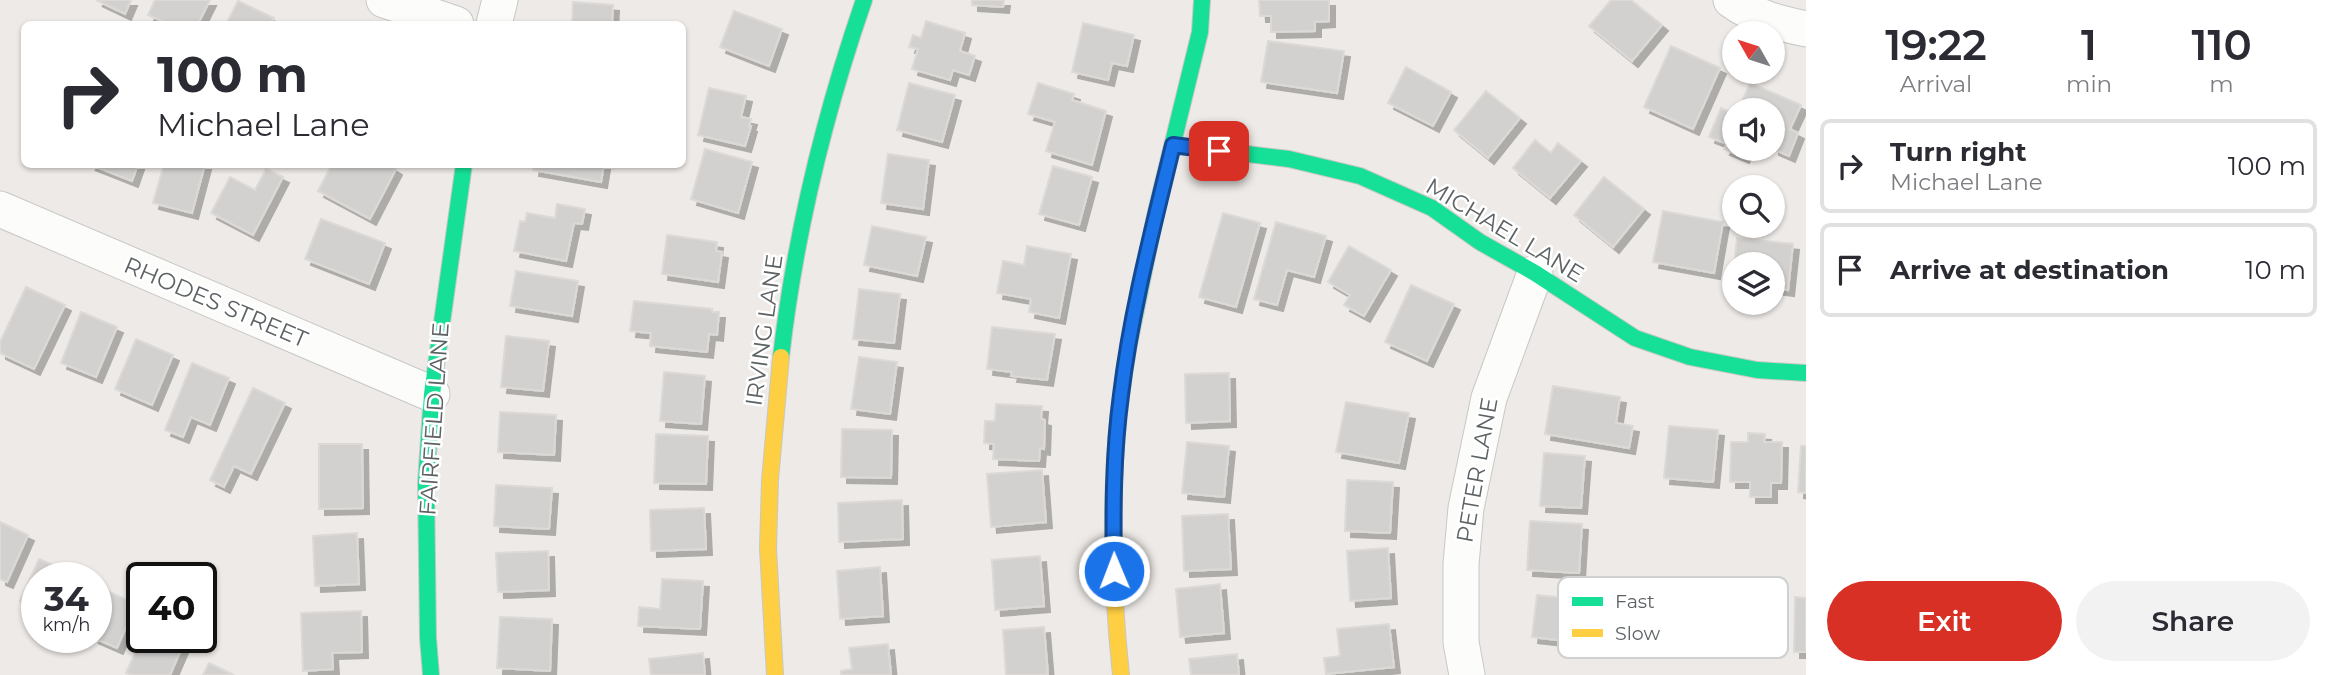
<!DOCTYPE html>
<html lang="en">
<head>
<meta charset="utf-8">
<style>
  :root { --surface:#fff; --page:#f2f2f3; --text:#2b2b33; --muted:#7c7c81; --line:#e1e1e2; --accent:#d93025 }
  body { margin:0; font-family:Montserrat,sans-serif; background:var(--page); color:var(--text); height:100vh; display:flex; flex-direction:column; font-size:26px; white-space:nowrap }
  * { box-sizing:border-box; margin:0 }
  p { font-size:23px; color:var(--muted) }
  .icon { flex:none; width:38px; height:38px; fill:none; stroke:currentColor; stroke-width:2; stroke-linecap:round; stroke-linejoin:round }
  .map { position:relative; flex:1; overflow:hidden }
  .panel { display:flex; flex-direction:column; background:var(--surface); width:525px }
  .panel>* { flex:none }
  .top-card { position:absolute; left:21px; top:21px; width:665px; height:147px; border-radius:10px; box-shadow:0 2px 5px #0004; background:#fff; color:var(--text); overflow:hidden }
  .needle { width:46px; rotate:309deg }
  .fabs { position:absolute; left:1722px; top:21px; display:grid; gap:14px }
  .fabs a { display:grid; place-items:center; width:63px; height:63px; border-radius:50%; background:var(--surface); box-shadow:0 2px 5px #0004; font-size:35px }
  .speed { position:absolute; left:21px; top:562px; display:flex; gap:14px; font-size:35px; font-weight:700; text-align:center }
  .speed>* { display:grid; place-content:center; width:91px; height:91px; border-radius:50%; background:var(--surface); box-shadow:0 2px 5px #0004; line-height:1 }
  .speed small { font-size:18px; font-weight:400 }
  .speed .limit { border:4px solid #111; border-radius:10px; background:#fff; color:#111 }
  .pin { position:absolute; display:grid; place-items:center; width:60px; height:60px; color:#fff; margin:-30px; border-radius:14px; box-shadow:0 4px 10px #0006 }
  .me { position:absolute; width:77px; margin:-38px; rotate:359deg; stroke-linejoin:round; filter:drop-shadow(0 0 5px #0008) }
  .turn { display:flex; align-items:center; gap:24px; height:147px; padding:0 21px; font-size:32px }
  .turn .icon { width:91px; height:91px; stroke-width:2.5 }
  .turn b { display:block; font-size:49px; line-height:60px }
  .eta { display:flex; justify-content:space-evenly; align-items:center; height:119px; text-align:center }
  .eta b { font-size:42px; font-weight:600; line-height:49px }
  .action { display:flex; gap:14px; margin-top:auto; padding:14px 21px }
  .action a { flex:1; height:80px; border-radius:42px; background:var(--accent); color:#fff; font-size:28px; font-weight:600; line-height:80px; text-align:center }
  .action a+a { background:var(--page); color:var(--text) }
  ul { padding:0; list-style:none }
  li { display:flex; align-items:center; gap:21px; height:94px; margin:0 14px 10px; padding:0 7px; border:4px solid var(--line); border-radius:10px }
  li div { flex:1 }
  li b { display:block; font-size:26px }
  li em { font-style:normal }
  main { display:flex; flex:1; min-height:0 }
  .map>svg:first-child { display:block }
  .building { fill:#d3d1d0; stroke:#dcd9d6; stroke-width:2; filter:url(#shadow) }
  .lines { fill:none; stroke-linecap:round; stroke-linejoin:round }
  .street-casing { stroke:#c9c8c8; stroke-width:37 }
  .fast-casing { stroke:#c7c7c6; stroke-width:18 }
  .slow-casing { stroke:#c7c7c6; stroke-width:18 }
  .street { stroke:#fcfcfb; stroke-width:35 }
  .fast { stroke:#16e098; stroke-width:16 }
  .slow { stroke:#ffcf43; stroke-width:16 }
  .route-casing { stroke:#114b97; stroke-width:18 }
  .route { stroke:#1a73e8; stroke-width:12 }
  .labels { text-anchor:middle; stroke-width:5; stroke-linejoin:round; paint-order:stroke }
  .street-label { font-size:23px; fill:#5d6265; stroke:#fff }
  .key { fill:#fff; stroke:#ced0d1; stroke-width:2 }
  .key-label { font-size:19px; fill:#5d6265 }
</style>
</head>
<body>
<main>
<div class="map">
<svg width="1806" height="675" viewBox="0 0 1806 675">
  <defs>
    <filter id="shadow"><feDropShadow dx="6" dy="6" stdDeviation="0" flood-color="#0004"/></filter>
  </defs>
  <rect width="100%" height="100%" fill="#edeae7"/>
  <g class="building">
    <polygon points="96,0 131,0 125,14"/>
    <polygon points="155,0 210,0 198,24 169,24 148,15"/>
    <polygon points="972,0 1004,0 1003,7 972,5"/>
    <polygon points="1259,0 1329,0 1329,21 1315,22 1315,31 1271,32 1271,16 1260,16"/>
    <polygon points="1611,0 1631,0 1662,25 1632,61 1589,26"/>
    <polygon points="238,1 274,18 270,24 226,24"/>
    <polygon points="573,2 613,5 612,24 572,24"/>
    <polygon points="734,11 782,29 769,66 720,47"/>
    <polygon points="926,21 965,33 960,51 975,56 969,75 953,70 950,80 912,69 918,49 909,47 913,35 921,38"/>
    <polygon points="1083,23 1134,35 1127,66 1112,63 1108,80 1072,72"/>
    <polygon points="1268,41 1344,51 1337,93 1261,82"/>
    <polygon points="1671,46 1720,68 1693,129 1644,107"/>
    <polygon points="1406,67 1451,92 1433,126 1388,103"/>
    <polygon points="909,83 955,95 942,142 897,130"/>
    <polygon points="1038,83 1074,94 1072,100 1106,111 1092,165 1046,151 1055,122 1028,114"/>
    <polygon points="1750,83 1801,105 1790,129 1798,133 1789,156 1773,149 1773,110 1738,110"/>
    <polygon points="709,88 746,96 741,117 751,119 749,126 751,126 745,146 698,135"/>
    <polygon points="1486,91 1520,118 1488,158 1454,130"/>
    <polygon points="1721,108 1734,114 1734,149 1747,149 1743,157 1724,149 1727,144 1709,137"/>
    <polygon points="1535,140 1551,153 1558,143 1581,161 1550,198 1513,168"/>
    <polygon points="705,149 752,162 738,213 691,199"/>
    <polygon points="888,154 929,160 923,209 881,203"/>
    <polygon points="89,164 138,164 132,181"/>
    <polygon points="164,164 205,164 192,213 153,203"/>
    <polygon points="332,164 388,164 396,169 370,219 318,191"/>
    <polygon points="534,164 604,164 601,182 533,170"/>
    <polygon points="1053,166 1092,177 1079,225 1039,214"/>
    <polygon points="266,169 283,177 253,235 211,213 230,177 255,190"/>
    <polygon points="1604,177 1644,209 1613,247 1574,215"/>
    <polygon points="557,204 585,209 582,224 574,223 566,261 514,251 520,221 525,222 527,213 555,218"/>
    <polygon points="1663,211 1723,222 1714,273 1653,262"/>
    <polygon points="1223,213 1260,223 1236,307 1199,297"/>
    <polygon points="321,219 385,243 369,284 305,259"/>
    <polygon points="1276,222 1326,236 1314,277 1287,270 1277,305 1254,299"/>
    <polygon points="872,226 926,237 917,276 864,265"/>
    <polygon points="667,235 717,242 716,251 722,252 718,282 662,274"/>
    <polygon points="1737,238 1793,244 1788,290 1773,288 1773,264 1734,264 1734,285 1732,285"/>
    <polygon points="1027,246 1071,254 1059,318 1029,312 1031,299 997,293 1003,261 1024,265"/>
    <polygon points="1349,246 1391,270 1364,316 1344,305 1350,295 1328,282"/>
    <polygon points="516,271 578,281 572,316 510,306"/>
    <polygon points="1411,285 1454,304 1427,361 1385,342"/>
    <polygon points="26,287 65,305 34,369 0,353 0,342"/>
    <polygon points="859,289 900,294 894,343 853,339"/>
    <polygon points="634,301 712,309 712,312 719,312 717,335 709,334 707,352 650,346 651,333 630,331"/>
    <polygon points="81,312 117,327 96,377 61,363"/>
    <polygon points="992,327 1055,334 1047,380 1011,376 1012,372 987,369"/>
    <polygon points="506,336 549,341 543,391 501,387"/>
    <polygon points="136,339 173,355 152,405 115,389"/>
    <polygon points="859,357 897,362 890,414 851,409"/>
    <polygon points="192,363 229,378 210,425 191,417 183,437 165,430"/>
    <polygon points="664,372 705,376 701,424 660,421"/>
    <polygon points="1229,373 1230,421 1186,423 1185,374"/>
    <polygon points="1553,386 1620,397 1616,423 1633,426 1629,448 1545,434"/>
    <polygon points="253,388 285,403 251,474 234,466 224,487 210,480"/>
    <polygon points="1346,402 1409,413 1399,463 1336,452"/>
    <polygon points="996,404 1042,406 1041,419 1045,420 1044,449 1040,448 1039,461 993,459 994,444 984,443 985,421 995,421"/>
    <polygon points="500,412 556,415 554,455 498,452"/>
    <polygon points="1669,426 1718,430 1713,482 1664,478"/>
    <polygon points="842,429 892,430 891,478 841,477"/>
    <polygon points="1748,433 1765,434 1764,442 1782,442 1781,483 1771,483 1771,497 1750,497 1750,482 1730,482 1731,442 1748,442"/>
    <polygon points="656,434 708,436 706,484 654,483"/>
    <polygon points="1187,442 1229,446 1224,497 1182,493"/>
    <polygon points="319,444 362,444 363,508 319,509"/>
    <polygon points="1801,446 1806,446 1806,493 1798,492"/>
    <polygon points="1544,453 1585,456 1581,508 1540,506"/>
    <polygon points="1042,470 1046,522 991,527 987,474"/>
    <polygon points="1347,480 1393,482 1390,533 1345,531"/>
    <polygon points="496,485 552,488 549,529 494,526"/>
    <polygon points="902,500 903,539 839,542 838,503"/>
    <polygon points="704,508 706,549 651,551 650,510"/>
    <polygon points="1228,514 1231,569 1184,571 1182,516"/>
    <polygon points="1530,521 1582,524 1579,573 1527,570"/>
    <polygon points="0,522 28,535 7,582 0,579"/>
    <polygon points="357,533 359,584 315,586 313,536"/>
    <polygon points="1388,548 1391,598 1350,601 1347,551"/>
    <polygon points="548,551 549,590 498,592 496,553"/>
    <polygon points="1040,556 1044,606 995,610 992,560"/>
    <polygon points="39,559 74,574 72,578 37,578 37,615 27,610 28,606 20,601"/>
    <polygon points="880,567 883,616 840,619 837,571"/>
    <polygon points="662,579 703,581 700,629 638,626 639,607 660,609"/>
    <polygon points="1220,584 1224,633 1180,637 1176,589"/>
    <polygon points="96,586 136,604 117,648 92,637 96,637"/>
    <polygon points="1537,595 1614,603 1609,646 1532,637"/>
    <polygon points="1795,597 1806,598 1806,652 1794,652"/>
    <polygon points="361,611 362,652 332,653 333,669 303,671 301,613"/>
    <polygon points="500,617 552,619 550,671 497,668"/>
    <polygon points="1389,624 1394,667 1326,674 1324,658 1340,656 1337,629"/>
    <polygon points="1044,627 1048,675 1006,675 1003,630"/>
    <polygon points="142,637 186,638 170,675 131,675 126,673"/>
    <polygon points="888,644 891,675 841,675 841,671 852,669 849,648"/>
    <polygon points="703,653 705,675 651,675 649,659"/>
    <polygon points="1237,654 1239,675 1191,675 1189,659"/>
    <polygon points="209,663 234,675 203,675"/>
  </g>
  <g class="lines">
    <defs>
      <g id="street">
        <polyline points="384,0 456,24"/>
        <path d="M1731,0C1754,17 1778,23 1806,29"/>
        <polyline points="494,24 500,0"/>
        <polyline points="0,209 432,394"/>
        <polyline points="1467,675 1461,642 1461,564 1466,508 1489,398 1535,273"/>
      </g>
      <g id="fast">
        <polyline points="1173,145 1289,159 1360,176 1432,208 1480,242 1535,273 1635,338 1690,357 1757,370 1806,373"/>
        <polyline points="1129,344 1156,212 1200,32 1202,0"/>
        <path d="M781,357C795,235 824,116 864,0"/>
        <polyline points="431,675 428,638 426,483 432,394 464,164"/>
      </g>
      <g id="slow">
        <polyline points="775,675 768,548 770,480 781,357"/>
        <path d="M1121,675C1109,564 1109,453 1129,344"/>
      </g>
    </defs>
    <use href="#street" class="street-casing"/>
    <use href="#fast" class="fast-casing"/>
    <use href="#slow" class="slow-casing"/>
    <use href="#street" class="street"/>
    <use href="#fast" class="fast"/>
    <use href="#slow" class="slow"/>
  </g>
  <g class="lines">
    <defs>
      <path id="route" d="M1114,571C1113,512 1113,454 1121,395C1131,311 1153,228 1173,145L1219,151"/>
    </defs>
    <use href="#route" class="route-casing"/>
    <use href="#route" class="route"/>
  </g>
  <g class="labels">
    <g class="street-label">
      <text transform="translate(1505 230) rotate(31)" y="8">MICHAEL LANE</text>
      <text transform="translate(216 302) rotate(23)" y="8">RHODES STREET</text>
      <text transform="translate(764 330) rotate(-82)" y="8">IRVING LANE</text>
      <text transform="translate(434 419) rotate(-86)" y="8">FAIRFIELD LANE</text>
      <text transform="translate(1477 470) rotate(-80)" y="8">PETER LANE</text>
    </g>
  </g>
  <rect x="1558" y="577" width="230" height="81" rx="10" class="key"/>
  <rect x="1572" y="597" width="31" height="9" fill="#16e098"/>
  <rect x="1572" y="629" width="31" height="8" fill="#ffcf43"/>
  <g class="key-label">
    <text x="1615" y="608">Fast</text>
    <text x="1615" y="640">Slow</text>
  </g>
</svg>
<div class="fabs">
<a><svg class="needle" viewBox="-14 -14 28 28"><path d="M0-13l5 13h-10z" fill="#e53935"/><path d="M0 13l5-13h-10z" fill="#7c7c81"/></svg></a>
<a><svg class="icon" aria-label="sound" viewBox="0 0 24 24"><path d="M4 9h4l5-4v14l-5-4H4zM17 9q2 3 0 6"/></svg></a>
<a><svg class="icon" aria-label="search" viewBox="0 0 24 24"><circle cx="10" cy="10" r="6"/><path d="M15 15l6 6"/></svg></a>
<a><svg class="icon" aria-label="layers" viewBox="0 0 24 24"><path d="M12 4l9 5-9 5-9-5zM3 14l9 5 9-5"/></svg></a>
</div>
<div class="speed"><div>34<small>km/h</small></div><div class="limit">40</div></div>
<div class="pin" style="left:1219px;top:151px;background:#d93025"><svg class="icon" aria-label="arrive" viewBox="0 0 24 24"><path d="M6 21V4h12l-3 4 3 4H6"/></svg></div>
<svg class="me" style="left:1114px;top:571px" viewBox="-20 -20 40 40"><circle r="17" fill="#1a73e8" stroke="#fff" stroke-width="3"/><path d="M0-11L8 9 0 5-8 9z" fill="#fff"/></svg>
<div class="top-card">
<div class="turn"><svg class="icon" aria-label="right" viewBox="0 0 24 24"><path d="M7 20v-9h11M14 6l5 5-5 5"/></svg><div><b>100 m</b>Michael Lane</div></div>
</div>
</div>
<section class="panel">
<div class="eta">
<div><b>19:22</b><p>Arrival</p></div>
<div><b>1</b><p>min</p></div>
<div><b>110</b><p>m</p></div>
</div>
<ul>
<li><svg class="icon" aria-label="right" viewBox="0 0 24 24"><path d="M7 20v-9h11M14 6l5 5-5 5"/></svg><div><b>Turn right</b><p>Michael Lane</p></div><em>100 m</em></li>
<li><svg class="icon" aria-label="arrive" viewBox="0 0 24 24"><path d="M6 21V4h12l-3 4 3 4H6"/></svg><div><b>Arrive at destination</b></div><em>10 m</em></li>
</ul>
<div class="action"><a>Exit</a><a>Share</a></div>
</section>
</main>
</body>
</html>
